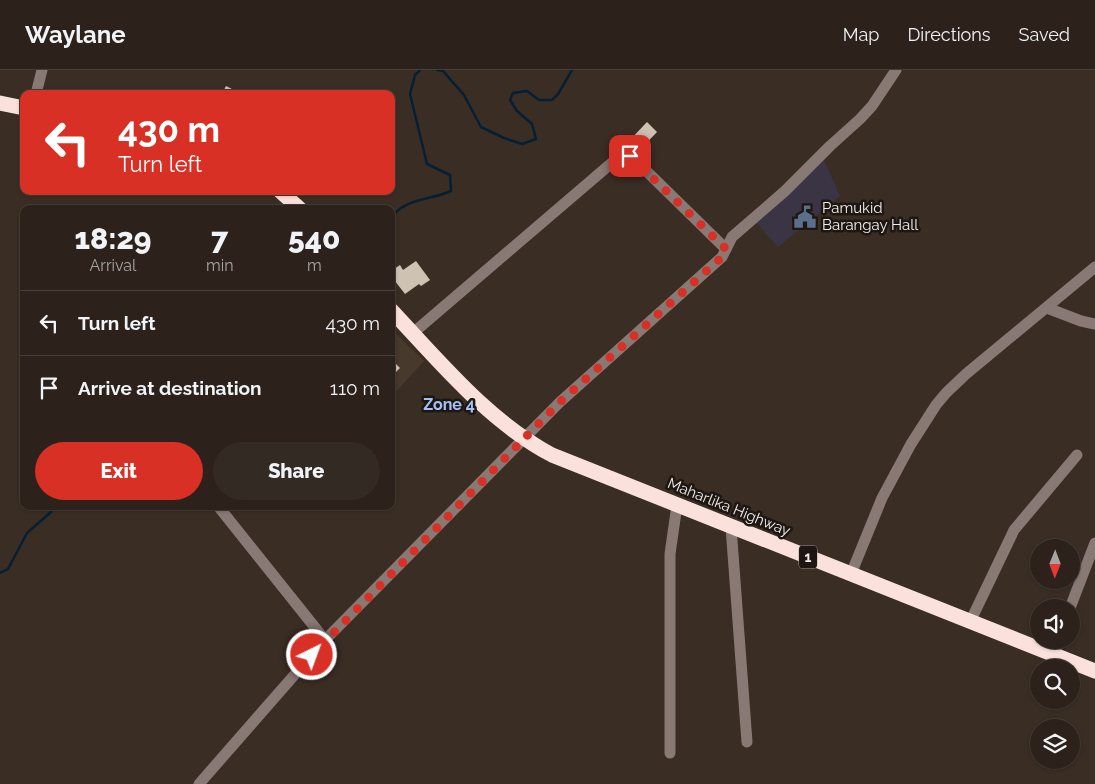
<!DOCTYPE html>
<html lang="en">
<head>
<meta charset="utf-8">
<style>
  :root { --surface:#2c221b; --page:#342a24; --text:#f1f3f6; --muted:#a6a4a3; --line:#483f3a; --accent:#d93025 }
  body { margin:0; font-family:Raleway,sans-serif; background:var(--page); color:var(--text); height:100vh; display:flex; flex-direction:column; font-size:19px; white-space:nowrap }
  * { box-sizing:border-box; margin:0 }
  p { font-size:16px; color:var(--muted) }
  .icon { flex:none; width:28px; height:28px; fill:none; stroke:currentColor; stroke-width:2; stroke-linecap:round; stroke-linejoin:round }
  .map { position:relative; flex:1; overflow:hidden }
  .drawer { position:absolute; left:20px; top:135px; width:375px; height:305px; display:flex; flex-direction:column; background:var(--surface); border-radius:10px; box-shadow:0 1px 4px #0004,0 0 0 1px var(--line) }
  .drawer>* { flex:none }
  .hud { position:absolute; left:20px; top:20px; width:375px; height:105px; border-radius:10px; box-shadow:0 1px 4px #0004,0 0 0 1px var(--line); background:#d93025; color:#fff; overflow:hidden }
  .needle { width:32px; rotate:181deg }
  .fabs { position:absolute; left:1030px; top:469px; display:grid; gap:10px }
  .fabs a { display:grid; place-items:center; width:50px; height:50px; border-radius:50%; background:var(--surface); box-shadow:0 1px 4px #0004,0 0 0 1px var(--line); font-size:25px }
  .pin { position:absolute; display:grid; place-items:center; width:42px; height:42px; color:#fff; margin:-21px; border-radius:10px; box-shadow:0 2px 8px #0006 }
  .me { position:absolute; width:55px; margin:-28px; rotate:42deg; stroke-linejoin:round; filter:drop-shadow(0 0 4px #0008) }
  .turn { display:flex; align-items:center; gap:18px; height:105px; padding:0 15px; font-size:22px }
  .turn .icon { width:65px; height:65px; stroke-width:2.5 }
  .turn b { display:block; font-size:35px; line-height:42px }
  .eta { display:flex; justify-content:space-evenly; align-items:center; height:85px; text-align:center }
  .eta b { font-size:30px; font-weight:800; line-height:35px }
  .primary-button { display:flex; gap:10px; margin-top:auto; padding:10px 15px }
  .primary-button a { flex:1; height:58px; border-radius:30px; background:var(--accent); color:#fff; font-size:20px; font-weight:800; line-height:58px; text-align:center }
  .primary-button a+a { background:var(--page); color:var(--text) }
  ul { padding:0; list-style:none }
  li { display:flex; align-items:center; gap:15px; height:65px; padding:0 15px; border-top:1px solid var(--line) }
  li div { flex:1 }
  li b { display:block; font-size:19px }
  li em { font-style:normal }
  header { display:flex; align-items:center; gap:30px; box-sizing:border-box; height:70px; padding:0 25px; background:var(--surface); border-bottom:1px solid var(--line) }
  header strong { font-size:24px }
  nav { display:flex; gap:28px; margin-inline-start:auto; font-size:18px }
  .map>svg:first-child { display:block }
  .commercial { fill:#3b3445 }
  .education { fill:#47392b }
  .lines { fill:none; stroke-linecap:round; stroke-linejoin:round }
  .stream { stroke:#062033; stroke-width:2.5 }
  .building { fill:#cec2b3 }
  .minor { stroke:#897975; stroke-width:11 }
  .highway { stroke:#fbe1dc; stroke-width:15 }
  .route { stroke:#d93025; stroke-width:9; stroke-dasharray:0 16.2 }
  .labels { text-anchor:middle; stroke-width:5; stroke-linejoin:round; paint-order:stroke }
  .shield { fill:#1d1713; stroke:#b4aba7; stroke-width:1 }
  .shield-label { font-size:14px; font-weight:bold; fill:#f4ebe6 }
  .poi-label { font-size:15px; fill:#f4ebe6; stroke:#1d1713; text-anchor:start }
  .street-label { font-size:15px; fill:#f4ebe6; stroke:#1d1713 }
  .neighbourhood-label { font-size:16px; font-weight:bold; fill:#a5c0f4; stroke:#1d1713 }
</style>
</head>
<body>
<header>
<strong>Waylane</strong>
<nav><a>Map</a><a>Directions</a><a>Saved</a></nav>
</header>
<div class="map">
<svg width="1095" height="714" viewBox="0 0 1095 714">
  <rect width="100%" height="100%" fill="#3a2d24"/>
  <polygon class="commercial" points="824,90 840,126 778,177 755,151"/>
  <polygon class="education" points="391,259 424,291 391,327"/>
  <g class="lines">
    <g class="stream">
      <polyline points="437,0 443,1 464,25 481,57 504,68 522,74 536,69 532,54 517,41 510,30 513,23 527,21 539,30 552,30 558,24 572,0"/>
      <path d="M391,152C393,149 394,144 396,142C411,128 434,129 451,121L450,105L427,94L410,24L415,5L420,0"/>
      <polyline points="391,188 391,192"/>
      <polyline points="0,503 8,499 27,463 51,442 49,436"/>
    </g>
  </g>
  <g class="building">
    <polygon points="226,16 242,24 222,24"/>
    <polygon points="647,52 657,62 638,82 628,72"/>
    <polygon points="807,140 813,148 804,155 798,147"/>
    <polygon points="416,191 430,210 421,216 419,214 405,224 391,206 391,201 400,195 403,200"/>
    <polygon points="391,289 400,298 391,307"/>
  </g>
  <g class="lines">
    <g class="minor">
      <polyline points="36,24 42,0"/>
      <polyline points="1047,238 1081,251 1095,254"/>
      <polyline points="413,263 621,85 626,84 631,86 726,179"/>
      <polyline points="218,436 325,570"/>
      <polyline points="731,457 747,672"/>
      <polyline points="851,504 882,428 911,374 936,335 946,323 966,304 1095,197"/>
      <polyline points="1070,538 1095,473"/>
      <polyline points="971,550 1014,460 1077,385"/>
      <polyline points="1052,584 1057,570"/>
      <polyline points="670,683 670,484 677,435"/>
      <polyline points="199,714 325,570 560,332 722,187 732,167 785,121 830,76 860,49 872,36 896,0"/>
    </g>
    <g class="highway">
      <polyline points="0,33 24,38"/>
      <polyline points="280,121 300,139"/>
      <path d="M391,240C440,292 488,351 552,385L1095,601"/>
    </g>
  </g>
  <g class="lines">
    <polyline class="route" points="312,585 560,332 722,187 726,179 630,86"/>
  </g>
  <defs>
    <symbol id="civic-bare" viewBox="-9 -9 18 18"><path d="M-.6-6.5H3V-4.5H.6V-3L4-1V1h2V6H-6V1h2V-1L-.6-3ZM-1.2 2.5V6h2.4V2.5Z" fill="#5c6f8a" stroke="#1d1713" stroke-width="2.5" paint-order="stroke"/></symbol>
  </defs>
  <g fill-rule="evenodd">
    <use href="#civic-bare" x="789" y="131" width="32" height="32"/>
  </g>
  <g class="labels">
    <rect class="shield" x="799" y="475.5" width="18" height="23" rx="4"/>
    <g class="shield-label">
      <text x="808" y="492">1</text>
    </g>
    <g class="poi-label">
      <text x="822" y="143">Pamukid<tspan x="822" dy="17">Barangay Hall</tspan></text>
    </g>
    <g class="street-label">
      <text transform="translate(729 437) rotate(22)" y="5">Maharlika Highway</text>
    </g>
    <g class="neighbourhood-label">
      <text x="449" y="340">Zone 4</text>
    </g>
  </g>
</svg>
<div class="fabs">
<a><svg class="needle" viewBox="-14 -14 28 28"><path d="M0-13l5 13h-10z" fill="#e53935"/><path d="M0 13l5-13h-10z" fill="#a6a4a3"/></svg></a>
<a><svg class="icon" aria-label="sound" viewBox="0 0 24 24"><path d="M4 9h4l5-4v14l-5-4H4zM17 9q2 3 0 6"/></svg></a>
<a><svg class="icon" aria-label="search" viewBox="0 0 24 24"><circle cx="10" cy="10" r="6"/><path d="M15 15l6 6"/></svg></a>
<a><svg class="icon" aria-label="layers" viewBox="0 0 24 24"><path d="M12 4l9 5-9 5-9-5zM3 14l9 5 9-5"/></svg></a>
</div>
<div class="pin" style="left:630px;top:86px;background:#d93025"><svg class="icon" aria-label="arrive" viewBox="0 0 24 24"><path d="M6 21V4h12l-3 4 3 4H6"/></svg></div>
<svg class="me" style="left:312px;top:585px" viewBox="-20 -20 40 40"><circle r="17" fill="#d93025" stroke="#fff" stroke-width="3"/><path d="M0-11L8 9 0 5-8 9z" fill="#fff"/></svg>
<div class="hud">
<div class="turn"><svg class="icon" aria-label="left" viewBox="0 0 24 24"><path d="M17 20v-9H6M10 6l-5 5 5 5"/></svg><div><b>430 m</b>Turn left</div></div>
</div>
<section class="drawer">
<div class="eta">
<div><b>18:29</b><p>Arrival</p></div>
<div><b>7</b><p>min</p></div>
<div><b>540</b><p>m</p></div>
</div>
<ul>
<li><svg class="icon" aria-label="left" viewBox="0 0 24 24"><path d="M17 20v-9H6M10 6l-5 5 5 5"/></svg><div><b>Turn left</b></div><em>430 m</em></li>
<li><svg class="icon" aria-label="arrive" viewBox="0 0 24 24"><path d="M6 21V4h12l-3 4 3 4H6"/></svg><div><b>Arrive at destination</b></div><em>110 m</em></li>
</ul>
<div class="primary-button"><a>Exit</a><a>Share</a></div>
</section>
</div>
</body>
</html>
